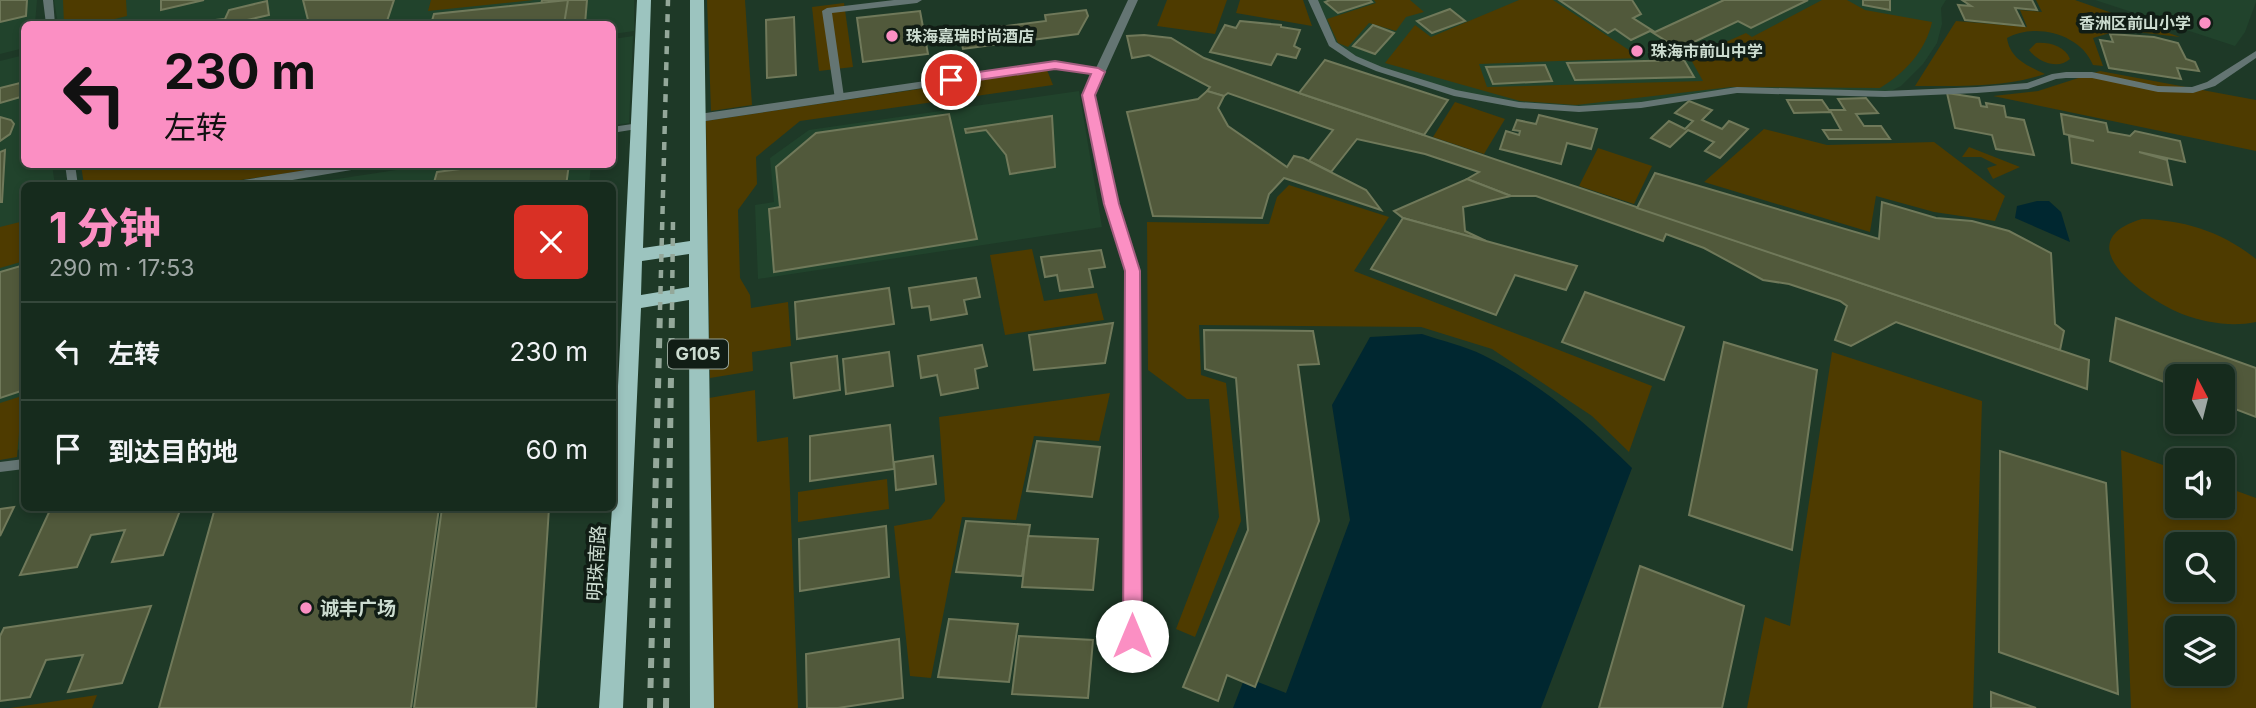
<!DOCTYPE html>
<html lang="zh">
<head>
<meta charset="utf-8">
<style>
  :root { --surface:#162b1d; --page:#23372a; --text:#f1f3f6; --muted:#9ea7a4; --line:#35473b; --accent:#fb8fc3 }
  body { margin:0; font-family:Inter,"Noto Sans SC",sans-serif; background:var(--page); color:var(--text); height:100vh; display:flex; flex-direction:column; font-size:26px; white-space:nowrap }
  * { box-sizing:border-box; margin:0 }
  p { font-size:23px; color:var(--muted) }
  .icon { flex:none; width:38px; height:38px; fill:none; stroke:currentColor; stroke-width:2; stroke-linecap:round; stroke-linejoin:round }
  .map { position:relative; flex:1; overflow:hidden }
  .drawer { position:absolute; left:21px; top:182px; width:595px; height:329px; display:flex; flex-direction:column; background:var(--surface); border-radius:10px; box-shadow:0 4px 10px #0003,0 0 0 2px var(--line) }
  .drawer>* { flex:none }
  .banner { position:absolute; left:21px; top:21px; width:595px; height:147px; border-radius:10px; box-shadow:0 4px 10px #0003,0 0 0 2px var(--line); background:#fb8fc3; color:#111; overflow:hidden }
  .needle { width:46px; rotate:353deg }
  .buttons { position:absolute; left:2165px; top:364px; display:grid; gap:14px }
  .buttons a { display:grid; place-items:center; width:70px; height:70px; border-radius:10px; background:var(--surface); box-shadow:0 4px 10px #0003,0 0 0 2px var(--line); font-size:35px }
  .pin { position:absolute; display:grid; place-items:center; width:60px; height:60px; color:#fff; margin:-30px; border:4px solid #fff; border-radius:50%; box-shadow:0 2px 7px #0007 }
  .me { position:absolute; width:77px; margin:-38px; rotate:0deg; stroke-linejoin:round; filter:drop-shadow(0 0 5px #0008) }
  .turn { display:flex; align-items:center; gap:24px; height:147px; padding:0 28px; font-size:32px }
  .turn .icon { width:91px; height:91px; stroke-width:2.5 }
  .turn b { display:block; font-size:49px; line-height:60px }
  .round { display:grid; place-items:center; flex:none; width:74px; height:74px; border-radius:10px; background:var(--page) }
  .summary { display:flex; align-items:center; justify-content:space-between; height:119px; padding:0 28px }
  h1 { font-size:42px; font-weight:800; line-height:52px; color:var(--accent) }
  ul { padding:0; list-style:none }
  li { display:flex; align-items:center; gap:21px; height:98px; padding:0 28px; border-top:2px solid var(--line) }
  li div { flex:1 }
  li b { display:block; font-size:26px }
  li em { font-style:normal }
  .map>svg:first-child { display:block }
  .built { fill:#21432c }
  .green { fill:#4e3b00; fill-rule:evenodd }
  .water { fill:#002730 }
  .building { fill:#51593b; stroke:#70795a; stroke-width:2 }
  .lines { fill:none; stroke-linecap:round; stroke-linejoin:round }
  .service { fill:#647573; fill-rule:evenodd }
  .minor { fill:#647573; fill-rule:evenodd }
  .trunk { fill:#9cc4bf; fill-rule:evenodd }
  .rail-far1 { stroke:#94a89a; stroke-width:4.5; stroke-dasharray:8 8; stroke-linecap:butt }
  .rail { stroke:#94a89a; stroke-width:6; stroke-dasharray:10 10; stroke-linecap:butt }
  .route { fill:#fb8fc3; stroke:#a35d7f; stroke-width:2 }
  .poi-dot { fill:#fb8fc3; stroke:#111d15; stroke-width:2.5 }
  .labels { text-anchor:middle; stroke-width:7; stroke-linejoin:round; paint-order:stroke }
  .far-poi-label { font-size:16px; font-weight:bold; fill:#ccdcd0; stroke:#111d15; text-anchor:start }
  .shield { fill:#111d15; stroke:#94a398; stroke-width:2 }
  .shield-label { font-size:18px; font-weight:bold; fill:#ccdcd0 }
  .street-label { font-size:19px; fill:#ccdcd0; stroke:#111d15 }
  .poi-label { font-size:19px; font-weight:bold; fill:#ccdcd0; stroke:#111d15; text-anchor:start }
</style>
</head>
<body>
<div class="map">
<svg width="2256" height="708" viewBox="0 0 2256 708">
  <rect width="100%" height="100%" fill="#1e3927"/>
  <g class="built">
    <polygon points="0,0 37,0 35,24 24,24 24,48 0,54"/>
    <polygon points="54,0 634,0 634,31 613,34 612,24 58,24"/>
    <polygon points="1313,0 1946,0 1941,8 1942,24 1937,43 1923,64 1901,86 1885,94 1737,90 1611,108 1519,105 1454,93 1378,69 1332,44"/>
    <polygon points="2095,0 2256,0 2256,2 2245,32 2235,46"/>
    <polygon points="633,36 629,123 613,125 613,39"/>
    <polygon points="24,55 24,164 52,165 55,185 24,186 24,449 0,452 0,61"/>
    <polygon points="1079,91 1102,227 758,279 755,205 774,202 770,158 809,130"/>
    <polygon points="436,164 591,165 589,185 291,186"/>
  </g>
  <g class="green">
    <polygon points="63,0 126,0 127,16 94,24 64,24"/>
    <polygon points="431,0 534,0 428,11"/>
    <polygon points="707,0 745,0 752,105 711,111"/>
    <polygon points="1167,0 1227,0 1215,34 1157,26"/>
    <polygon points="1240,0 1303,0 1312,26 1236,13"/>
    <polygon points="1374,0 1410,0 1424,12 1406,17 1396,31 1369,23 1348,47 1338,43 1327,19 1376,3"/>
    <path d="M1519,0H1553L1641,58L1479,64L1487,87L1703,81L1690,58L1746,33L1752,37L1822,0H1847L1865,10L1932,22C1926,50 1905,73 1880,88L1731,87L1576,105L1520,101L1385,63L1415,25L1431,37Z"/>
    <path d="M2036,0H2075L2180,37L2120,30L2093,38L2103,66L2093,65C2081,34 2035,22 2007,38C2010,59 2028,66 2045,74C2003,88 1959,86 1915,86L1956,21L2027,27L2020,10L2042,12Z"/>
    <polygon points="844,3 853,67 819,71 812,7"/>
    <path d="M2036,43C2049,42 2065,46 2070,59C2058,70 2038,62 2029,50Z"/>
    <polygon points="1047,70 1053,85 800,121 756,157 757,184 738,210 740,278 750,295 751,308 788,302 791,346 752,352 753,371 710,378 706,121"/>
    <polygon points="2100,71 2256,100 2256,151 1993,96 2038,91"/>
    <polygon points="1455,102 1505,119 1484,154 1433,137"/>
    <polygon points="1764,129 1827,145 1934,142 2005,196 1995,221 1934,212 1876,196 1870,232 1704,182"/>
    <polygon points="1969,147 2020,167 1993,179 1987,168 1997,165 1981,157 1962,157"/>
    <polygon points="1598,148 1652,166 1634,204 1579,186"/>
    <polygon points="151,164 343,165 199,186 84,185 81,165 125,165 129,167"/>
    <polygon points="1289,185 1389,217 1354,271 1652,386 1629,452 1592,416 1492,349 1421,327 1199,325 1201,375 1226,383 1241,521 1195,637 1176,629 1219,517 1209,399 1187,399 1148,370 1147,222 1269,224 1277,197"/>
    <path d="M2142,219C2185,220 2222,232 2256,259V322C2232,327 2206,323 2182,314C2145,299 2064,242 2142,219Z"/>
    <polygon points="24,221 24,261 0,268 0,227"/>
    <polygon points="1032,249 1044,301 1097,293 1104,320 1005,335 990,255"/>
    <polygon points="1832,352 1982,401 1973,708 1747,708 1765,617 1790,626"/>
    <polygon points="755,390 757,442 788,437 798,708 713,708 709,398"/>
    <polygon points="1110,393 1099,441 1034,436 1016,520 962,517 931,678 910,676 894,526 931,519 945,501 939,417"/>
    <polygon points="22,396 17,457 0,460 0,403"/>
    <path d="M2121,450L2177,470V506H2222L2223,486L2256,498V708H2131ZM2177,544H2222V590H2177ZM2177,628H2222V674H2177Z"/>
    <polygon points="887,479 889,509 798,522 798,492"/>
    <polygon points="97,695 92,708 10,708"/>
  </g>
  <g class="water">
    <polygon points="2037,201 2049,201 2061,212 2070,242 2015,218 2017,206"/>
    <path d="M1422,334C1442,341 1465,346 1483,355C1540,383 1588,425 1632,468L1541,708H1233L1245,677L1286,693L1350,520L1332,405L1370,337Z"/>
  </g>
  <g class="building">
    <polygon points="0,0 27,0 26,16 0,22"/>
    <polygon points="161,0 204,0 161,10"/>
    <polygon points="303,0 394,0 386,24 309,24"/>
    <polygon points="542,0 587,0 585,24 538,24"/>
    <polygon points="568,0 564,24 431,24 434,14"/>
    <polygon points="1330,0 1370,0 1372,2 1338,13 1325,2"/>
    <polygon points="1559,0 1632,0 1641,14 1633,18 1655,32 1724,0 1808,0 1751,28 1738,21 1679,49 1650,31 1631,40 1615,29 1608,33"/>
    <polygon points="1863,0 1890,0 1890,10 1863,5"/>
    <polygon points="1962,0 2032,0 2037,10 2015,8 2024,26 1965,20 1958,5 1971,6"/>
    <polygon points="267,1 269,15 229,24 176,24 225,19 229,10"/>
    <polygon points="1450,9 1465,21 1432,33 1417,21"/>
    <polygon points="1086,10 1088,16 1078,34 963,49 959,32 1046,21 1045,15"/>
    <polygon points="920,11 928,54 863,62 857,18"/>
    <polygon points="794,17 796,75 767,78 766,20"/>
    <polygon points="1240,21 1281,25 1281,27 1300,30 1294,46 1300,49 1296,58 1277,54 1271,65 1210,52 1225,25 1236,28"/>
    <polygon points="1373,25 1394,33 1375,54 1353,46"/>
    <polygon points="2110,34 2154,37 2178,43 2186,59 2195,62 2199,71 2177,68 2181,79 2109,68 2100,40 2113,42"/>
    <polygon points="1144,35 1171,38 1204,58 1299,93 2089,360 2087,389 1896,322 1851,346 1835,340 1847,306 1840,301 1789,284 1763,280 1704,248 1666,234 1663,241 1536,196 1511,196 1467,179 1479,172 1425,154 1357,139 1331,172 1309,161 1333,130 1228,93 1224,96 1207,91 1210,87 1149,55 1132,58 1127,36"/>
    <polygon points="1325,60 1448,100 1424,135 1299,93"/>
    <polygon points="1684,60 1694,77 1575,80 1567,63"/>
    <polygon points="1545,65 1552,81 1493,84 1486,67"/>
    <polygon points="24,82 24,96 0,103 0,88"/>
    <polygon points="1207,91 1224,96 1218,108 1228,126 1287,167 1294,156 1303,158 1366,190 1381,210 1284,178 1269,194 1262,218 1153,216 1127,112 1198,99"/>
    <polygon points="1947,93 1979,98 1981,106 1987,107 1986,103 2004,106 2006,117 2024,120 2034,155 1996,149 1992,135 1955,128"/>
    <polygon points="1866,98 1878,113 1856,114 1864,126 1881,126 1890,139 1829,139 1823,130 1841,130 1831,112 1794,113 1787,100 1822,100 1829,110 1845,110 1838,99"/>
    <polygon points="1689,101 1712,110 1702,120 1722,129 1729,121 1748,129 1720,158 1705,151 1714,142 1688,130 1670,147 1651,138 1669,121 1685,129 1693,121 1675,113"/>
    <polygon points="949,114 977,239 774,272 769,209 780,207 776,167 816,133"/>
    <polygon points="2061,114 2106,123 2108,132 2130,136 2135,131 2180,141 2185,162 2139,152 2167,160 2172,185 2072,163 2069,136 2094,141 2064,134"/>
    <polygon points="1539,115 1597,129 1591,149 1567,143 1561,164 1500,149 1506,131 1519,135 1520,131 1513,130 1517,120 1536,124"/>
    <polygon points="1052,116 1055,167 1010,174 1006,155 986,130 966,133 965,129"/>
    <polygon points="0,117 11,120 14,124 10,134 0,141"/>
    <polygon points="5,150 2,202 0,202 0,152"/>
    <polygon points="499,164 569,164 566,186 433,186 437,172"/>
    <polygon points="1655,173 1879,239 1882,202 1936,218 1972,221 2009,231 2051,253 2055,324 2064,331 2060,350 1637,208"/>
    <polygon points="1467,179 1511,196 1463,207 1465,231 1486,241 1403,218 1394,211"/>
    <polygon points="1403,218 1486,241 1577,266 1566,290 1515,275 1496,315 1371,269"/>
    <polygon points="1101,250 1105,267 1089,269 1093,287 1060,291 1057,275 1045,277 1041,257"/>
    <polygon points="24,265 24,390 0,398 0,272"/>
    <polygon points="976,278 980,297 964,300 967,314 931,320 929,306 912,308 909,288"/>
    <polygon points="889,288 894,324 797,339 795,302"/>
    <polygon points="1585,292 1684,327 1664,380 1562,342"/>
    <polygon points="2116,318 2256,368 2256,417 2222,404 2222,376 2177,376 2177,387 2110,361"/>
    <polygon points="1113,323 1105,363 1034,370 1029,335"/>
    <polygon points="1204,330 1313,331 1319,364 1298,365 1319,521 1255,687 1227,675 1218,701 1183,687 1248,530 1236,378 1205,369"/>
    <polygon points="1724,342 1817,370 1792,550 1689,515"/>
    <polygon points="982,345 987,366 975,369 978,388 941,395 937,375 921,378 918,356"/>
    <polygon points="889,352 893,386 846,394 843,359"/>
    <polygon points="837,356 840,390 794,398 791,363"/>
    <polygon points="890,425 894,469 810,481 810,436"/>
    <polygon points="1037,441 1100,447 1092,497 1027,491"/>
    <polygon points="2000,451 2106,483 2118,694 1999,652"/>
    <polygon points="933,456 936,484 896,490 894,462"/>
    <polygon points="14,507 0,536 0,509"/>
    <polygon points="51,508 181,508 163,555 112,562 125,530 91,535 77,567 20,575"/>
    <polygon points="215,508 439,508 411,708 159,708"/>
    <polygon points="442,508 549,508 536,708 414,708"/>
    <polygon points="966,521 1030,525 1022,576 956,572"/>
    <polygon points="886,526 889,577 800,591 799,539"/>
    <polygon points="1028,536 1098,539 1093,590 1022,587"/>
    <polygon points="1640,566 1744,606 1722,708 1599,708"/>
    <polygon points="151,606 122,683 68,692 83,655 46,660 30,697 0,701 0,636 4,628"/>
    <polygon points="949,619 1018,624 1009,682 938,677"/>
    <polygon points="1019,636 1093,640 1088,698 1012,694"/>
    <polygon points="899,639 903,698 838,708 807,708 806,654"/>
    <polygon points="1991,692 2036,708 1991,708"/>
  </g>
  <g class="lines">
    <g class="service">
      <polygon points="43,0 53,0 55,24 46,24"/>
      <polygon points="894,0 922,0 917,3 832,13 844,97 843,99 835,99 822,11 827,8"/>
      <polygon points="1308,0 1318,0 1336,42 1356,56 1382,67 1456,90 1519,102 1579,106 1641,102 1737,87 1885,91 1977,87 2027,83 2052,74 2066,72 2092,72 2158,86 2192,87 2207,82 2256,51 2256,58 2215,86 2193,93 2158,92 2092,78 2066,78 2056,79 2028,89 1977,93 1885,97 1737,93 1641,108 1579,112 1519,108 1454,96 1376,71 1350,60 1329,46"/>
      <polygon points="639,123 644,126 643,128 612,133 612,127"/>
      <polygon points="65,164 75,164 78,186 68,186"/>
      <polygon points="344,164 374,164 369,167 257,186 226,186 231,182"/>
      <polygon points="24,459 24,469 0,472 0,462"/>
    </g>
    <polygon class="minor" points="1128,0 1138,0 1095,95 1118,204 1139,271 1140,636 1138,641 1132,644 1126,641 1124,636 1125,271 1106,204 1083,95 1093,75 1055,68 699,122 693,118 699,114 1055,62 1096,68"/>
    <path class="trunk" d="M637,0H651L643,248L690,241V0H704L714,708H690L689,300L641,308L623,708H599L612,508ZM689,254V287L641,295L642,261Z"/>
    <g class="rail-far1">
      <polyline points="660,310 668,0"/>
      <polyline points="672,310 673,220"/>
    </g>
    <g class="rail">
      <polyline points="650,708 660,309"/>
      <polyline points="666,708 672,309"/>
    </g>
  </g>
  <polygon class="route" points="1055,61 1098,68 1105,72 1095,95 1119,204 1140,271 1142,636 1139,642 1132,645 1126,642 1123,636 1125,271 1104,204 1082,95 1091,74 1055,69 951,84 945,80 951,76"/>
  <g class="poi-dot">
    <circle cx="2205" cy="23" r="7"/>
    <circle cx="892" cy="36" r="7"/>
    <circle cx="1637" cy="51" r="7"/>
    <circle cx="306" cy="608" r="7"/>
  </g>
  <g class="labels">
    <g class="far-poi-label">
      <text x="2191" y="29" text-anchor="end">香洲区前山小学</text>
      <text x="906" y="42">珠海嘉瑞时尚酒店</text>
      <text x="1651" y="57">珠海市前山中学</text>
    </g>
    <rect class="shield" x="668" y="339.5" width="60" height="29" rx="5"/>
    <g class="shield-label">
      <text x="698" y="360">G105</text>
    </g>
    <g class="street-label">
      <text transform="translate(596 563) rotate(-87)" y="7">明珠南路</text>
    </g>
    <g class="poi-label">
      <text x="320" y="615">诚丰广场</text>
    </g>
  </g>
</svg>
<div class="buttons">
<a><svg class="needle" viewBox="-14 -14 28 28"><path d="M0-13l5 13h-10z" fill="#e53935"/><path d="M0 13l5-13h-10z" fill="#9ea7a4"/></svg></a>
<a><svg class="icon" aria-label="sound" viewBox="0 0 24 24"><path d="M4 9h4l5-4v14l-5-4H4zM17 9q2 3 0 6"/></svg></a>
<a><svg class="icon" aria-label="search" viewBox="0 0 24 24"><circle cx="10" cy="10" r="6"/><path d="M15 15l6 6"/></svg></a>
<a><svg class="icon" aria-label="layers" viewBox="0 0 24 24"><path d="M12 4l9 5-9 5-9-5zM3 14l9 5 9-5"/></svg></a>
</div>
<div class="pin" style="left:951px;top:80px;background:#d93025"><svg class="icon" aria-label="arrive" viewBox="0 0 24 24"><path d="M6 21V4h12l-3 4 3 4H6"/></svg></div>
<svg class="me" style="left:1132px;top:636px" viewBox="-20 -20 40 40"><circle r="19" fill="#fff"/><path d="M0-13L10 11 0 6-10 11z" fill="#fb8fc3"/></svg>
<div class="banner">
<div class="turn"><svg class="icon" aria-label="left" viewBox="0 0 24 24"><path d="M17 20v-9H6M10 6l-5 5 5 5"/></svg><div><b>230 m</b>左转</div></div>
</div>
<section class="drawer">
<div class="summary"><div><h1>1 分钟</h1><p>290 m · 17:53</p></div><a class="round" style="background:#d93025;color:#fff"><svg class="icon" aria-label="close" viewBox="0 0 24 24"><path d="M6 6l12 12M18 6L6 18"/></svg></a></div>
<ul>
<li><svg class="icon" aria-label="left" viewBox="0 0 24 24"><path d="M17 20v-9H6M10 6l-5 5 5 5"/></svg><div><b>左转</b></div><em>230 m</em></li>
<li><svg class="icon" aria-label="arrive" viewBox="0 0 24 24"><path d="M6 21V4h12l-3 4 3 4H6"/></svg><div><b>到达目的地</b></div><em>60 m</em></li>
</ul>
</section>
</div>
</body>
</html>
